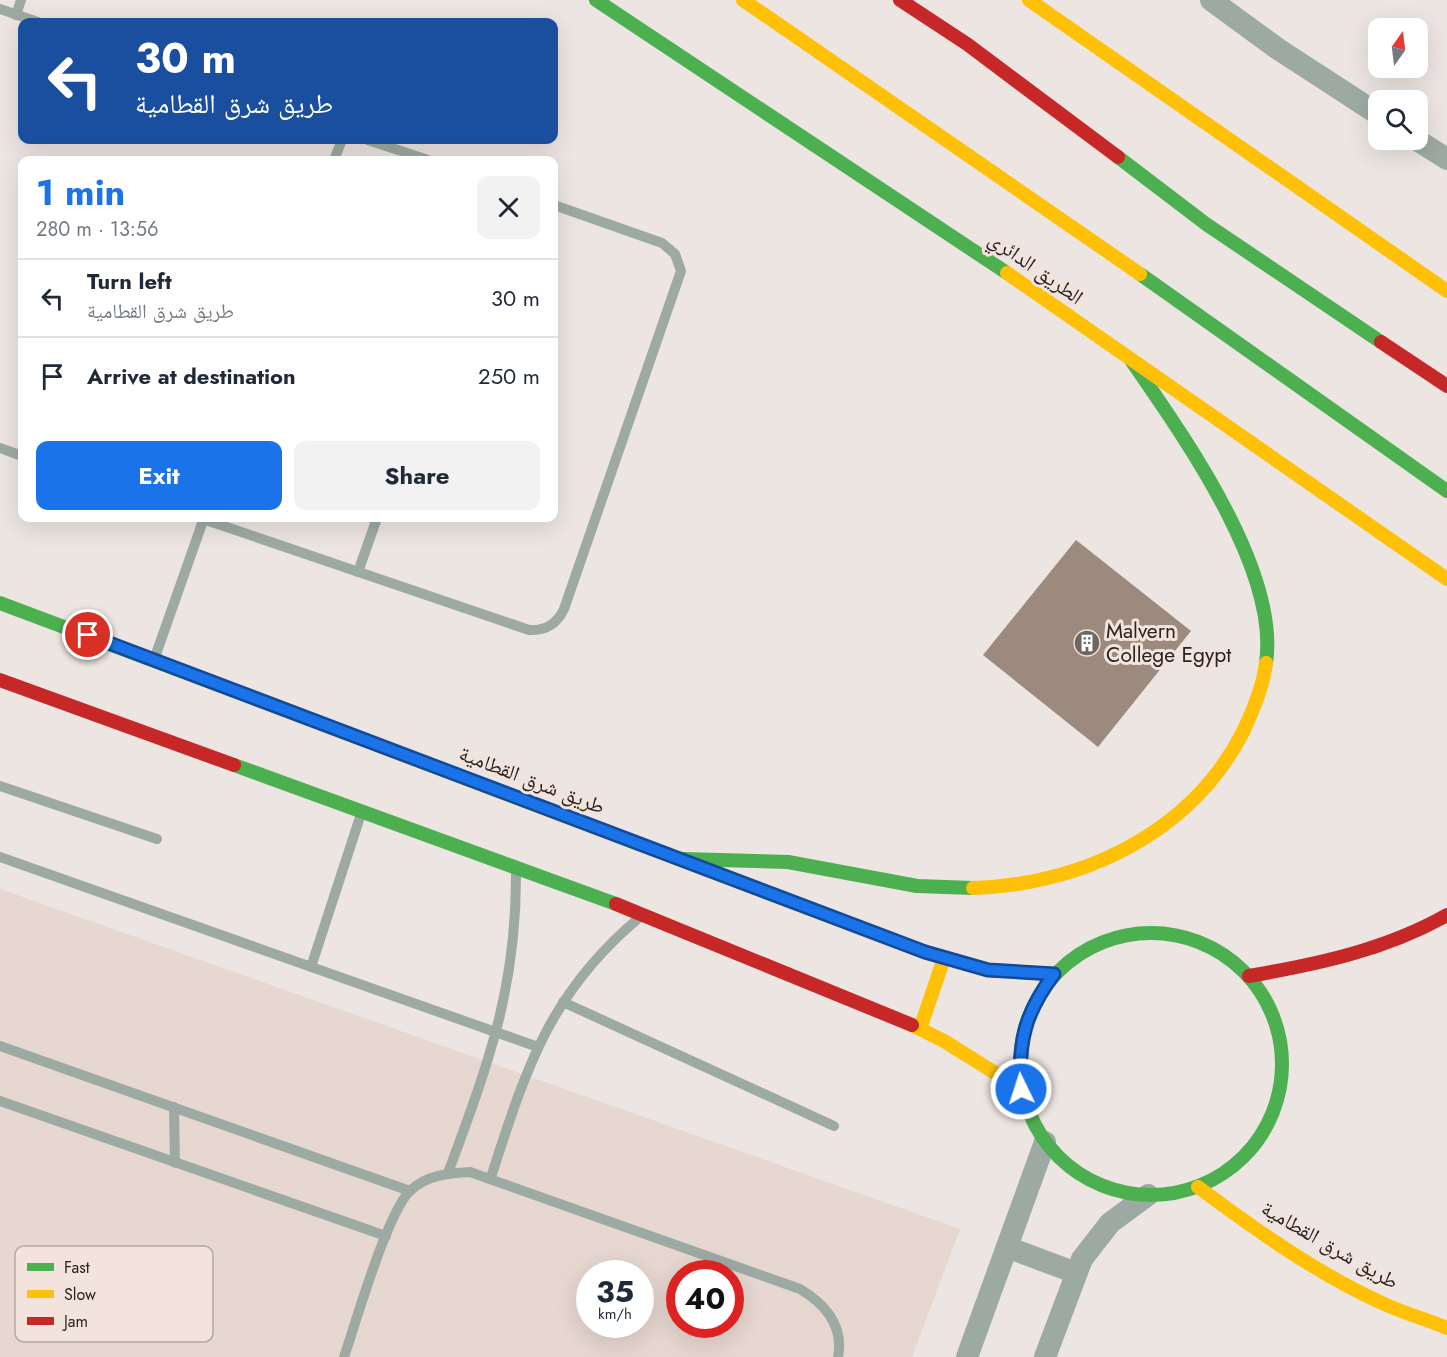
<!DOCTYPE html>
<html lang="en">
<head>
<meta charset="utf-8">
<style>
  :root { --surface:#fff; --page:#f2f2f3; --text:#1f2937; --muted:#747a83; --line:#e0e1e3; --accent:#1a73e8 }
  body { margin:0; font-family:Jost,"Noto Naskh Arabic",sans-serif; background:var(--page); color:var(--text); height:100vh; display:flex; flex-direction:column; font-size:22px; white-space:nowrap }
  * { box-sizing:border-box; margin:0 }
  p { font-size:20px; color:var(--muted) }
  .icon { flex:none; width:33px; height:33px; fill:none; stroke:currentColor; stroke-width:2; stroke-linecap:round; stroke-linejoin:round }
  .map { position:relative; flex:1; overflow:hidden }
  .details { position:absolute; left:18px; top:156px; width:540px; height:366px; display:flex; flex-direction:column; background:var(--surface); border-radius:12px; box-shadow:0 6px 24px #0002 }
  .details>* { flex:none }
  .hud { position:absolute; left:18px; top:18px; width:540px; height:126px; border-radius:12px; box-shadow:0 6px 24px #0002; background:#1a4fa0; color:#fff; overflow:hidden }
  .needle { width:39px; rotate:14deg }
  .fabs { position:absolute; left:1368px; top:18px; display:grid; gap:12px }
  .fabs a { display:grid; place-items:center; width:60px; height:60px; border-radius:12px; background:var(--surface); box-shadow:0 6px 24px #0002; font-size:30px }
  .speed { position:absolute; left:576px; top:1260px; display:flex; gap:12px; font-size:30px; font-weight:700; text-align:center }
  .speed>* { display:grid; place-content:center; width:78px; height:78px; border-radius:50%; background:var(--surface); box-shadow:0 6px 24px #0002; line-height:1 }
  .speed small { font-size:15px; font-weight:400 }
  .speed .limit { border:9px solid #d22; background:#fff; color:#111 }
  .pin { position:absolute; display:grid; place-items:center; width:51px; height:51px; color:#fff; margin:-26px; border:3px solid #fff; border-radius:50%; box-shadow:0 2px 6px #0007 }
  .me { position:absolute; width:66px; margin:-33px; rotate:356deg; stroke-linejoin:round; filter:drop-shadow(0 0 4px #0008) }
  .turn { display:flex; align-items:center; gap:21px; height:126px; padding:0 18px; font-size:27px }
  .turn .icon { width:78px; height:78px; stroke-width:2.5 }
  .turn b { display:block; font-size:42px; line-height:51px }
  .round { display:grid; place-items:center; flex:none; width:63px; height:63px; border-radius:12px; background:var(--page) }
  .overview { display:flex; align-items:center; justify-content:space-between; height:102px; padding:0 18px }
  h1 { font-size:36px; font-weight:700; line-height:45px; color:var(--accent) }
  .primary-button { display:flex; gap:12px; margin-top:auto; padding:12px 18px }
  .primary-button a { flex:1; height:69px; border-radius:12px; background:var(--accent); color:#fff; font-size:24px; font-weight:700; line-height:69px; text-align:center }
  .primary-button a+a { background:var(--page); color:var(--text) }
  ul { padding:0; list-style:none }
  li { display:flex; align-items:center; gap:18px; height:78px; padding:0 18px; border-top:2px solid var(--line) }
  li div { flex:1 }
  li b { display:block; font-size:22px }
  li em { font-style:normal }
  .map>svg:first-child { display:block }
  .built { fill:#e6d7d0; fill-rule:evenodd }
  .building { fill:#9d8a7f }
  .lines { fill:none; stroke-linecap:round; stroke-linejoin:round }
  .lane { stroke:#9daaa3; stroke-width:10 }
  .street { stroke:#9daaa3; stroke-width:22 }
  .fast { stroke:#4caf50; stroke-width:14 }
  .slow { stroke:#ffc107; stroke-width:14 }
  .jam { stroke:#c62828; stroke-width:14 }
  .route-casing { stroke:#114b97; stroke-width:15 }
  .route { stroke:#1a73e8; stroke-width:10 }
  .labels { text-anchor:middle; stroke-width:6; stroke-linejoin:round; paint-order:stroke }
  .street-label { font-size:21px; fill:#282320; stroke:#f2e3dd }
  .poi-label { font-size:21px; fill:#282320; stroke:#f2e3dd; text-anchor:start }
  .key { fill:#f2e3dd; stroke:#b5a9a4; stroke-width:1.5 }
  .key-label { font-size:16px; fill:#282320 }
</style>
</head>
<body>
<div class="map">
<svg width="1447" height="1357" viewBox="0 0 1447 1357">
  <rect width="100%" height="100%" fill="#ede5e2"/>
  <path class="built" d="M0,889L960,1229L912,1357H0ZM590,1274H640V1324H590ZM680,1274H730V1324H680Z"/>
  <polygon class="building" points="1076,540 1191,631 1098,747 983,655"/>
  <g class="lines">
    <g class="lane">
      <polyline points="0,9 38,22"/>
      <polyline points="16,15 21,0"/>
      <polyline points="368,140 428,160"/>
      <polyline points="334,160 342,140"/>
      <polyline points="0,448 22,456"/>
      <path d="M200,518L529,630C546,631 557,624 564,609L681,271L675,254L662,243L554,205"/>
      <polyline points="358,572 377,518"/>
      <polyline points="155,657 204,518"/>
      <polyline points="0,786 157,839"/>
      <polyline points="0,857 538,1047"/>
      <polyline points="311,967 361,814"/>
      <polyline points="563,1002 834,1126"/>
      <polyline points="0,1046 410,1191"/>
      <polyline points="0,1101 386,1236"/>
      <polyline points="174,1107 175,1163"/>
      <path d="M448,1173C488,1065 517,988 516,871"/>
      <path d="M491,1177C526,1069 549,993 640,917"/>
      <path d="M344,1357C356,1322 387,1213 410,1191C426,1175 449,1173 470,1172L800,1289C825,1304 844,1326 838,1357"/>
    </g>
    <g class="street">
      <polyline points="1211,0 1278,49 1378,114"/>
      <polyline points="1417,140 1447,159"/>
      <polyline points="1007,1247 1076,1273"/>
      <polyline points="967,1357 1045,1142"/>
      <polyline points="1045,1357 1082,1259 1110,1223 1148,1195"/>
    </g>
    <g class="fast">
      <polyline points="596,0 1007,273"/>
      <polyline points="1118,157 1206,224 1381,342"/>
      <polyline points="1140,274 1447,491"/>
      <path d="M1131,360C1182,434 1280,570 1266,663"/>
      <polyline points="0,603 261,701"/>
      <polyline points="234,765 616,904"/>
      <polyline points="684,859 788,862 917,886 973,888"/>
      <polyline points="737,881 925,952 988,970 1054,974"/>
      <circle cx="1151" cy="1064" r="131"/>
    </g>
    <g class="slow">
      <polyline points="743,0 1140,274"/>
      <polyline points="1029,0 1447,291"/>
      <polyline points="1007,273 1447,579"/>
      <polyline points="261,701 737,881"/>
      <path d="M973,888C1084,884 1191,833 1243,732C1253,710 1263,687 1266,663"/>
      <polyline points="912,1025 944,1041 1021,1089"/>
      <polyline points="920,1029 944,958"/>
      <path d="M1198,1187C1256,1230 1316,1273 1382,1303C1403,1313 1426,1319 1447,1328"/>
    </g>
    <g class="jam">
      <polyline points="900,0 967,44 1118,157"/>
      <polyline points="1381,342 1447,386"/>
      <polyline points="0,680 234,765"/>
      <polyline points="616,904 912,1025"/>
      <path d="M1249,976C1318,964 1385,950 1447,915"/>
    </g>
  </g>
  <g class="lines">
    <defs>
      <path id="route" d="M88,635L925,952L988,970L1054,974C1025,1013 1018,1041 1021,1089"/>
    </defs>
    <use href="#route" class="route-casing"/>
    <use href="#route" class="route"/>
  </g>
  <defs>
    <symbol id="building-disc" viewBox="-11 -11 22 22"><circle r="9.5" fill="#6d6764" stroke="#f2e3dd"/><path d="M-4-6H4V6H1V3H-1V6H-4ZM-2.5-4.3h1.7v1.8h-1.7ZM.8-4.3h1.7v1.8H.8ZM-2.5-1h1.7V.8h-1.7ZM.8-1h1.7V.8H.8Z" fill="#fff"/></symbol>
  </defs>
  <g fill-rule="evenodd">
    <use href="#building-disc" x="1072" y="628" width="30" height="30"/>
  </g>
  <g class="labels">
    <g class="street-label">
      <text transform="translate(1036 268) rotate(35)" y="7">الطريق الدائري</text>
      <text transform="translate(532 780) rotate(21)" y="7">طريق شرق القطامية</text>
      <text transform="translate(1330 1245) rotate(30)" y="7">طريق شرق القطامية</text>
    </g>
    <g class="poi-label">
      <text x="1106" y="638">Malvern<tspan x="1106" dy="24">College Egypt</tspan></text>
    </g>
  </g>
  <rect x="15" y="1246" width="198" height="96" rx="9" class="key"/>
  <rect x="27" y="1263" width="27" height="8" fill="#4caf50"/>
  <rect x="27" y="1290" width="27" height="8" fill="#ffc107"/>
  <rect x="27" y="1317" width="27" height="8" fill="#c62828"/>
  <g class="key-label">
    <text x="64" y="1273">Fast</text>
    <text x="64" y="1300">Slow</text>
    <text x="64" y="1327">Jam</text>
  </g>
</svg>
<div class="fabs">
<a><svg class="needle" viewBox="-14 -14 28 28"><path d="M0-13l5 13h-10z" fill="#e53935"/><path d="M0 13l5-13h-10z" fill="#747a83"/></svg></a>
<a><svg class="icon" aria-label="search" viewBox="0 0 24 24"><circle cx="10" cy="10" r="6"/><path d="M15 15l6 6"/></svg></a>
</div>
<div class="speed"><div>35<small>km/h</small></div><div class="limit">40</div></div>
<div class="pin" style="left:88px;top:635px;background:#d93025"><svg class="icon" aria-label="arrive" viewBox="0 0 24 24"><path d="M6 21V4h12l-3 4 3 4H6"/></svg></div>
<svg class="me" style="left:1021px;top:1089px" viewBox="-20 -20 40 40"><circle r="17" fill="#1a73e8" stroke="#fff" stroke-width="3"/><path d="M0-11L8 9 0 5-8 9z" fill="#fff"/></svg>
<div class="hud">
<div class="turn"><svg class="icon" aria-label="left" viewBox="0 0 24 24"><path d="M17 20v-9H6M10 6l-5 5 5 5"/></svg><div><b>30 m</b>طريق شرق القطامية</div></div>
</div>
<section class="details">
<div class="overview"><div><h1>1 min</h1><p>280 m · 13:56</p></div><a class="round"><svg class="icon" aria-label="close" viewBox="0 0 24 24"><path d="M6 6l12 12M18 6L6 18"/></svg></a></div>
<ul>
<li><svg class="icon" aria-label="left" viewBox="0 0 24 24"><path d="M17 20v-9H6M10 6l-5 5 5 5"/></svg><div><b>Turn left</b><p>طريق شرق القطامية</p></div><em>30 m</em></li>
<li><svg class="icon" aria-label="arrive" viewBox="0 0 24 24"><path d="M6 21V4h12l-3 4 3 4H6"/></svg><div><b>Arrive at destination</b></div><em>250 m</em></li>
</ul>
<div class="primary-button"><a>Exit</a><a>Share</a></div>
</section>
</div>
</body>
</html>
